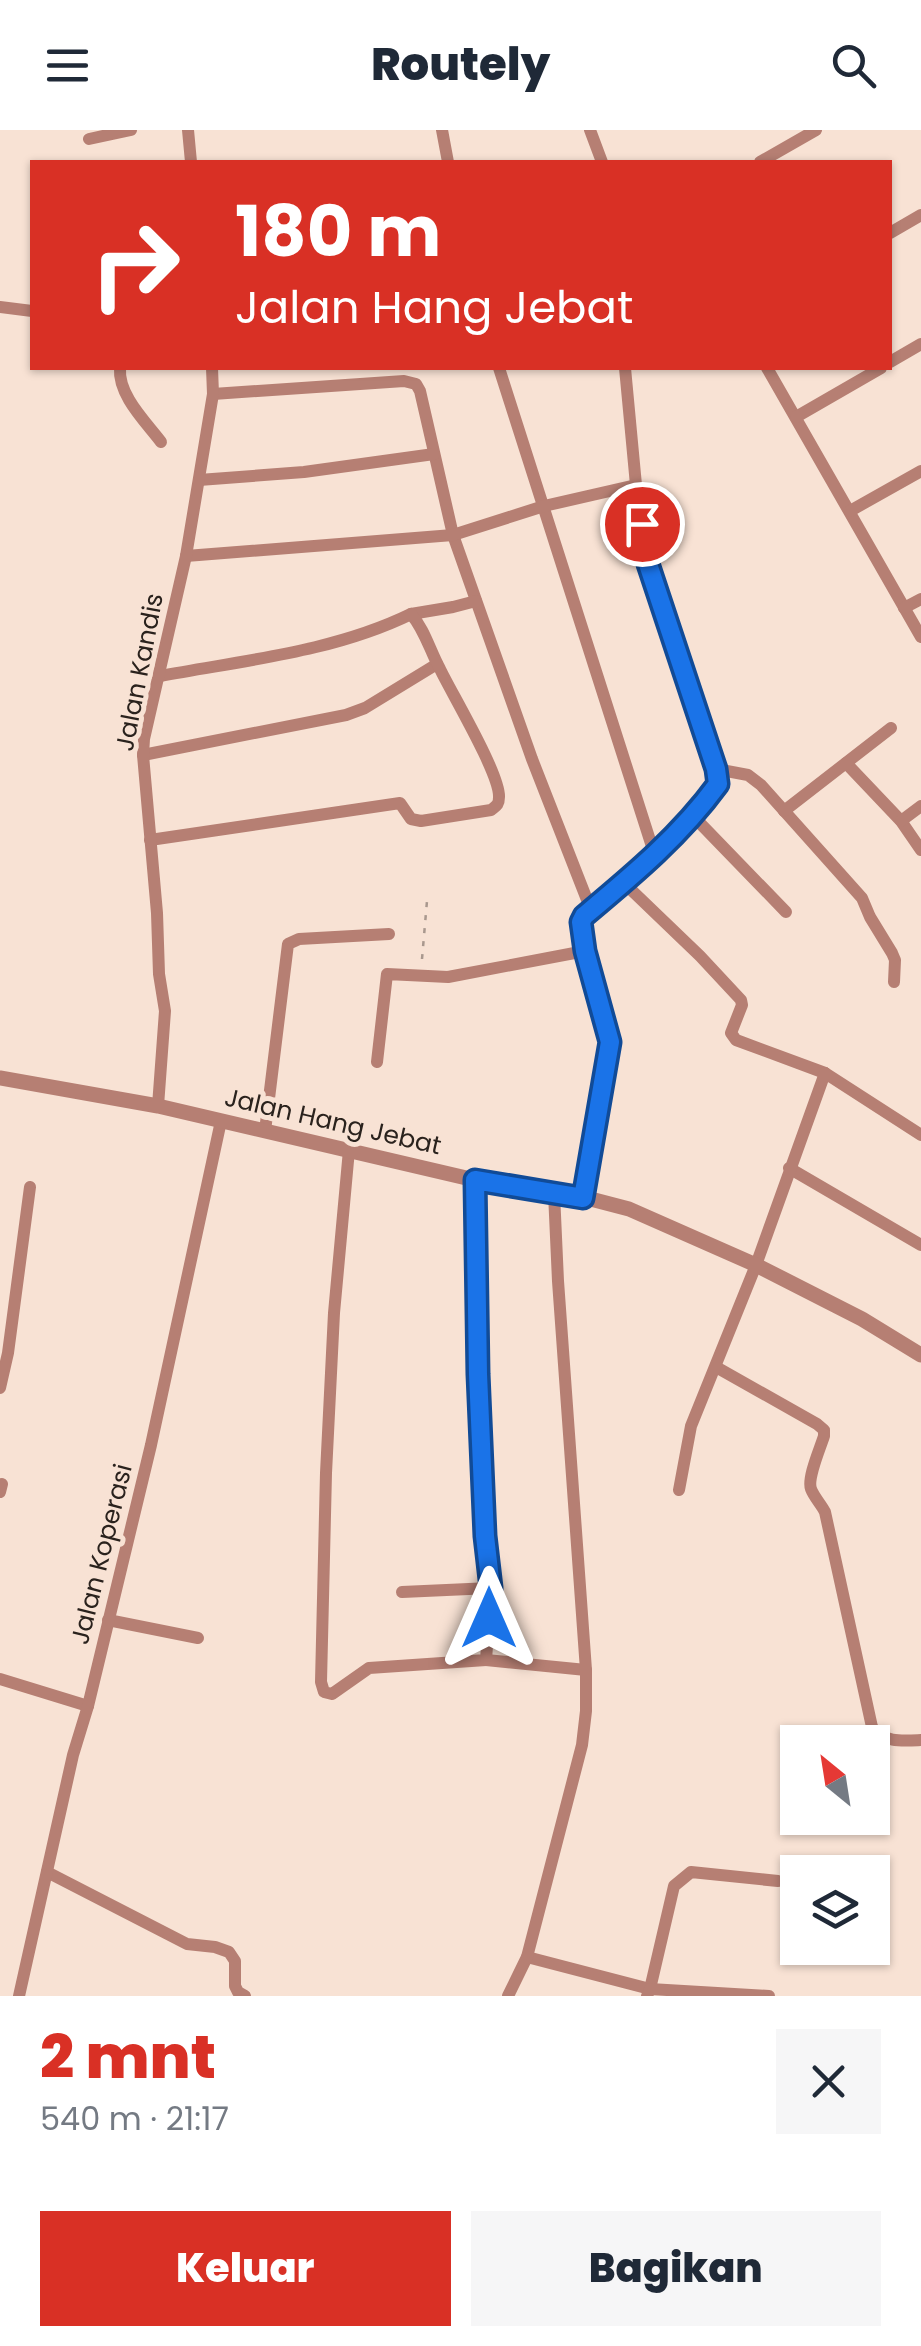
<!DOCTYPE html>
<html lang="id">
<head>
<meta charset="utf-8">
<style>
  :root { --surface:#fff; --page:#f6f6f7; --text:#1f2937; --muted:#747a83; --accent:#d93025 }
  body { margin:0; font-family:Poppins,sans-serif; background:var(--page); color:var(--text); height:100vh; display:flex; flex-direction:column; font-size:38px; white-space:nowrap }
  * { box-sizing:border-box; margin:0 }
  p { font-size:32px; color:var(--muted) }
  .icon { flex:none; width:55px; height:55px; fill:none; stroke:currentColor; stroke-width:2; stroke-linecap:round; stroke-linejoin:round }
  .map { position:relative; height:1866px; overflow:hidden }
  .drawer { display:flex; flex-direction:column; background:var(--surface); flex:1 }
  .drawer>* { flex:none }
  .hud { position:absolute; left:30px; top:30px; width:862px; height:210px; border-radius:0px; box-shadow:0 2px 8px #0004; background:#d93025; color:#fff; overflow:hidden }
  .needle { width:65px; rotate:330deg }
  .fabs { position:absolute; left:780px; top:1595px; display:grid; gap:20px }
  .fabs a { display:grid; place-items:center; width:110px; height:110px; border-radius:0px; background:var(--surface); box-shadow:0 2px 8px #0004; font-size:50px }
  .pin { position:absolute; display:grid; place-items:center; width:85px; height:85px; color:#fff; margin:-42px; border:5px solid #fff; border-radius:50%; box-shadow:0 2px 10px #0007 }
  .me { position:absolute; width:110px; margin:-55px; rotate:0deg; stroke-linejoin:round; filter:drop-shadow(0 0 8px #0008) }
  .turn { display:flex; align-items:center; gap:35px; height:210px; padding:0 40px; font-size:45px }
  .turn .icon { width:130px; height:130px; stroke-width:2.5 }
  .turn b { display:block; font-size:70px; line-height:85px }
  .round { display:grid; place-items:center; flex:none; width:105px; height:105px; border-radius:0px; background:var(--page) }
  .head { display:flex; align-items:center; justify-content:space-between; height:170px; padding:0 40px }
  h1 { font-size:60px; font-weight:800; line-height:75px; color:var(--accent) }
  .action { display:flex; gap:20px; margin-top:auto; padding:20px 40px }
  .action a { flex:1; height:115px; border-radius:0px; background:var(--accent); color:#fff; font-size:40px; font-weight:800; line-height:115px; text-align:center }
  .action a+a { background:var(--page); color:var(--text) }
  header { display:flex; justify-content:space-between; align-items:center; height:130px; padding:0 40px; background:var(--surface); font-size:45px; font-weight:800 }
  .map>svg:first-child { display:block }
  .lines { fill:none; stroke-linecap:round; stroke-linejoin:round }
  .path { stroke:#a9988e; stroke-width:2.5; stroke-dasharray:5 8; stroke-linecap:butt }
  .minor { stroke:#b67f73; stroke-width:12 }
  .tertiary { stroke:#b67f73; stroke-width:15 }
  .route-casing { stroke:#114b97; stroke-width:25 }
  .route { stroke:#1a73e8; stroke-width:18 }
  .labels { text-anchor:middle; stroke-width:10; stroke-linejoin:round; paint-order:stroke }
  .street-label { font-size:25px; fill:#2a221d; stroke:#f8e2d4 }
</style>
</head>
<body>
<header><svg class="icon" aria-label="menu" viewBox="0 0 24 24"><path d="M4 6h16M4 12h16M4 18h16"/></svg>Routely<svg class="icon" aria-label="search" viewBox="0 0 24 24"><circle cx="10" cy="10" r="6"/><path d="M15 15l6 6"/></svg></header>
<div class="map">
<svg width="921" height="1866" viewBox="0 0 921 1866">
  <rect width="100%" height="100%" fill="#f8e2d4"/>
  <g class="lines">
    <polyline class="path" points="422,829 427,771"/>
    <g class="minor">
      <polyline points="188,0 191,32"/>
      <polyline points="442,0 448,32"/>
      <polyline points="590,0 602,32"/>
      <polyline points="89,9 131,0"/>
      <polyline points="760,32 816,0"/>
      <polyline points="890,103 921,85"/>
      <polyline points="0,177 32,181"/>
      <polyline points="890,232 921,214"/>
      <path d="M120,238C118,265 145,291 161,312"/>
      <polyline points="499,238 655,726"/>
      <polyline points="767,238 921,507"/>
      <polyline points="213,264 404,251 416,254 420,261 426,287 453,405 532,629 591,780"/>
      <polyline points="796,287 881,238"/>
      <polyline points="199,350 304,342 434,324"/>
      <polyline points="850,381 921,341"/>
      <polyline points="186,426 453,405 544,376 636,355"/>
      <polyline points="904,478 921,469"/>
      <polyline points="411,484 453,477 476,471"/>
      <polyline points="143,625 346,585 365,578 437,534"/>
      <polyline points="846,633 901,691 921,720"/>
      <polyline points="716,639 748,645 761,655 862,768 870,787 892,823 895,830 894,852"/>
      <polyline points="784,681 891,598"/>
      <polyline points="694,687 786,782"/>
      <polyline points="901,691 921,676"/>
      <path d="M150,710L400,673L411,689L421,691L491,680C496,676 499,675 499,667C500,644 452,564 440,539C430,521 425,500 411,484C333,522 245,530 160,546"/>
      <polyline points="624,753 700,826 741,870 742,875 731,903 736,910 825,943"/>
      <polyline points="377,932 387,844 448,847 585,821"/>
      <polyline points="158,976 165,881 159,844 157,783 143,625 144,609 186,426 213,264 212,238"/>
      <polyline points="265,1001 288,814 299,809 389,804"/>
      <polyline points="349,1020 334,1183 326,1343 321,1552 324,1562 332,1564 369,1538 486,1530 491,1458 485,1406 478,1244 475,1050"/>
      <polyline points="789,1038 921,1115"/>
      <path d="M583,1067L610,913L585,821L581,791L584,786C634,744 679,707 719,654L716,639L648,434L636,355L625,238"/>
      <path d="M716,1237L817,1294L824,1300V1306C820,1319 807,1348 811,1359C814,1367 821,1374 825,1382L872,1597C884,1613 902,1611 921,1610"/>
      <polyline points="0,1258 8,1223 30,1057"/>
      <polyline points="679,1360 691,1296 756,1135 825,943 921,1005"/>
      <polyline points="0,1362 2,1354"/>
      <polyline points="402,1462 491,1458"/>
      <polyline points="108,1490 198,1508"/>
      <polyline points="486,1530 586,1540"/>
      <polyline points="0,1549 88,1576"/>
      <polyline points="47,1742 187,1814 215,1817 229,1822 235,1831 235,1856 238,1862 245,1866"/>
      <polyline points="527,1827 650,1859 674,1756 691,1742 778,1751"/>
      <polyline points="19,1866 73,1625 88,1576 151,1315 221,991"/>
      <polyline points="508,1866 527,1827 582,1615 586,1581 586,1540 558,1151 554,1063"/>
      <polyline points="647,1866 650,1859 769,1866"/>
    </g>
    <polyline class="tertiary" points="0,948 158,976 475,1050 583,1067 629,1079 756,1135 862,1189 921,1225"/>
  </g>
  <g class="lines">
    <defs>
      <path id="route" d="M489,1488L491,1458L485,1406L478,1244L475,1050L583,1068L610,912L585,821L581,792L584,786C633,745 680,706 718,654L716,639L648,434L642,394"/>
    </defs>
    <use href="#route" class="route-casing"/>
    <use href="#route" class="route"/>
  </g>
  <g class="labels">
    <g class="street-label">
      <text transform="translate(139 542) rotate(-79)" y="9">Jalan Kandis</text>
      <text transform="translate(333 991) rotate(13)" y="9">Jalan Hang Jebat</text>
      <text transform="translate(101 1424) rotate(-76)" y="9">Jalan Koperasi</text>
    </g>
  </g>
</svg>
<div class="fabs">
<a><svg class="needle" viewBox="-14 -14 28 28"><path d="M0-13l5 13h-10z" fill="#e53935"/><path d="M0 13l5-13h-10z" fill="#747a83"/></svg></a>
<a><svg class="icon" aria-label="layers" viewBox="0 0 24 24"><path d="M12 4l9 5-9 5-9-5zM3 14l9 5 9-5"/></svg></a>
</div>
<div class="pin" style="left:642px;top:394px;background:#d93025"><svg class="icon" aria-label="arrive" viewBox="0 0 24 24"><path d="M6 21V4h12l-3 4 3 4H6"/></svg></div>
<svg class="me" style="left:489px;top:1488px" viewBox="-20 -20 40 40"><path d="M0-17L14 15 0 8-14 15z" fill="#1a73e8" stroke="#fff" stroke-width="4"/></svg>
<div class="hud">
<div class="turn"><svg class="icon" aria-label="right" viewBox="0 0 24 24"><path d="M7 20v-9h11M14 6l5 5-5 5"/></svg><div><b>180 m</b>Jalan Hang Jebat</div></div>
</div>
</div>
<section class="drawer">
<div class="head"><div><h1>2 mnt</h1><p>540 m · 21:17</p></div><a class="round"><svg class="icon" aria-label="close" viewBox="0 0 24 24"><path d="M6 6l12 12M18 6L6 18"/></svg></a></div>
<div class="action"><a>Keluar</a><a>Bagikan</a></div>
</section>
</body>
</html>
